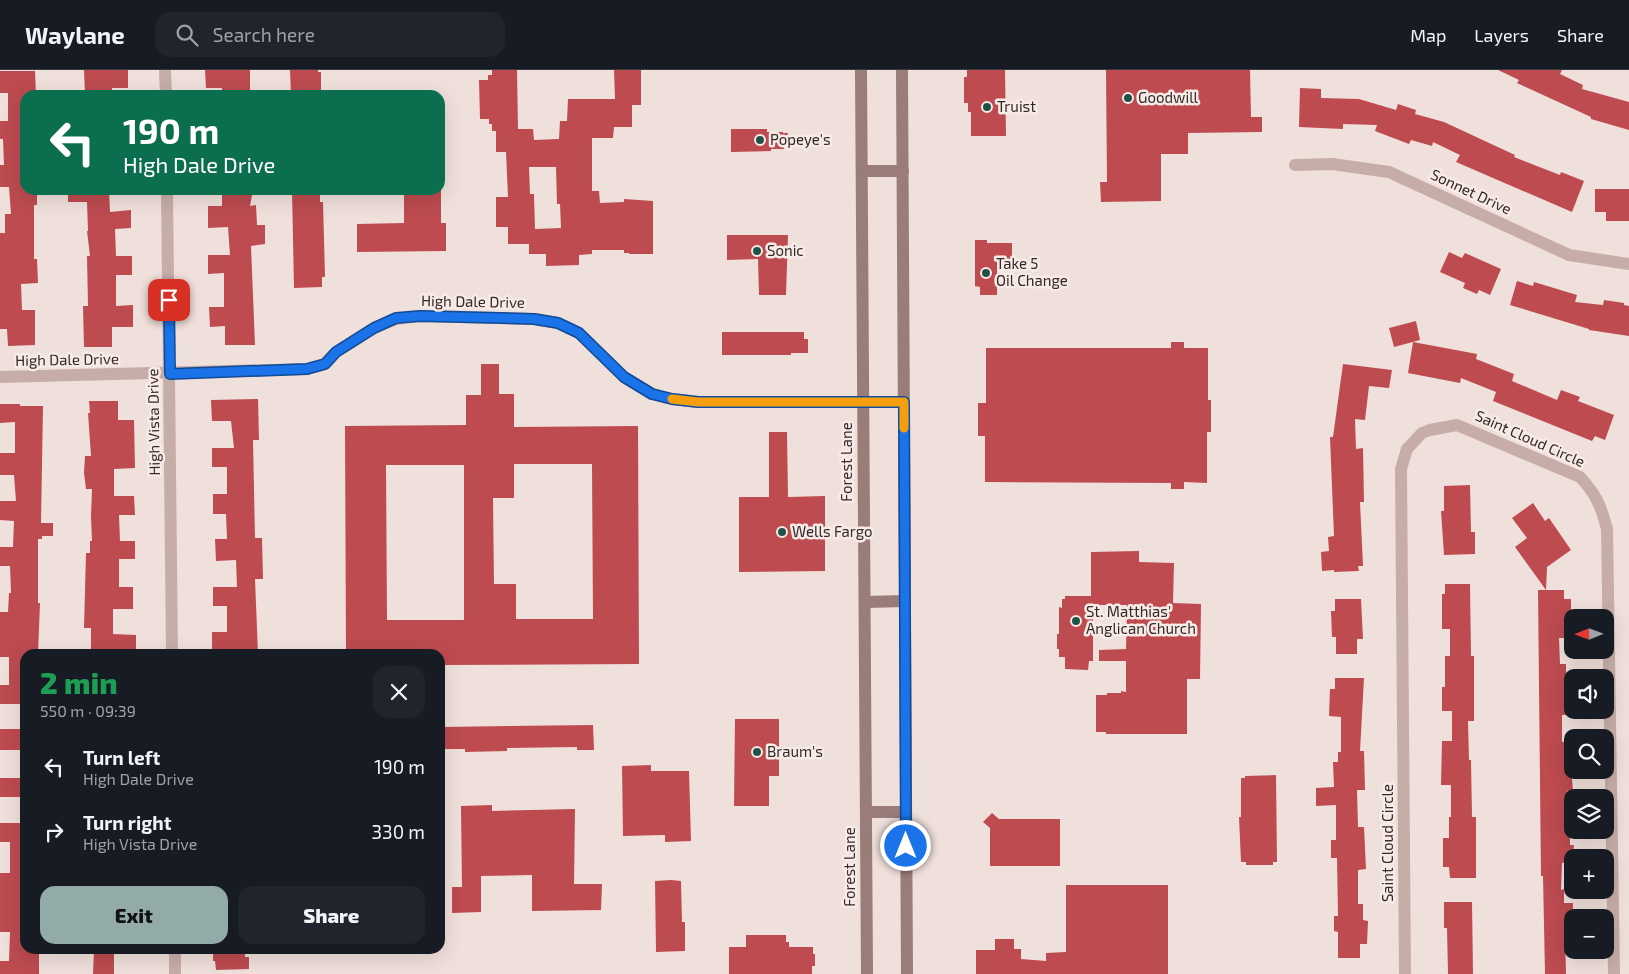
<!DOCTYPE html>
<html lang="en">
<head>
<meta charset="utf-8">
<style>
  :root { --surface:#171b24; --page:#20242c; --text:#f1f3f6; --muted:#9ea1a6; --line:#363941; --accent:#93aba8 }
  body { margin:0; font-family:"Exo 2",sans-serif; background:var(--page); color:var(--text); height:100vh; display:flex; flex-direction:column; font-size:19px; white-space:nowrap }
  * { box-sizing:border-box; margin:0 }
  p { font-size:16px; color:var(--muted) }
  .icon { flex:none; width:28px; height:28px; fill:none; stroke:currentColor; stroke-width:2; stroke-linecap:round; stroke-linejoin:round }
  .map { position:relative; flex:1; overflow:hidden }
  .details { position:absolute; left:20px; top:579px; width:425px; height:305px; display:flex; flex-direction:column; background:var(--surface); border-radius:15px; box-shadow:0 5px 20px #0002 }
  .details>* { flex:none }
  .guide { position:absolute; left:20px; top:20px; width:425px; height:105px; border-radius:15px; box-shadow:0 5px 20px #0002; background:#0b6e4f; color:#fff; overflow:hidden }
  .needle { width:32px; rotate:269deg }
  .tools { position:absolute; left:1564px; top:539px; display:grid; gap:10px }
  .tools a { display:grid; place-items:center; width:50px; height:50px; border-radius:10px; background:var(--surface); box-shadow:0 5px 20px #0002; font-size:25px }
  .pin { position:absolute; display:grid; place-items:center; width:42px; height:42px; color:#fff; margin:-21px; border-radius:10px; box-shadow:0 2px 8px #0006 }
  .me { position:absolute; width:55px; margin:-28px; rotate:0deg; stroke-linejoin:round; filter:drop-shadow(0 0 4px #0008) }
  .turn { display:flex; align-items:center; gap:18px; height:105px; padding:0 20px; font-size:22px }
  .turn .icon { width:65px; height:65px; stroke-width:2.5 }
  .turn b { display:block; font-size:35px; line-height:42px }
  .round { display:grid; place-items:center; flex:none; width:52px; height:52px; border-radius:15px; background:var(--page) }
  .summary { display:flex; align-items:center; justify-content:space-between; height:85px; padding:0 20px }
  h1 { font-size:30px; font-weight:800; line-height:38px; color:#1e9e55 }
  .cta { display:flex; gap:10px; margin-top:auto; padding:10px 20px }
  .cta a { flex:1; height:58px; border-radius:15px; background:var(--accent); color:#111; font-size:20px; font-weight:800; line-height:58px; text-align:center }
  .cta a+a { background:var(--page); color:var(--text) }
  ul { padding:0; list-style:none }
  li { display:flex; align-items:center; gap:15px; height:65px; padding:0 20px }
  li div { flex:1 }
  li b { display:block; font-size:19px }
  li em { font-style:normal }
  header { display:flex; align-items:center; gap:30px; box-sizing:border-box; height:70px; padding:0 25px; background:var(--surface); border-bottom:1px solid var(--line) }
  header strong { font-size:24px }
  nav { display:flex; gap:28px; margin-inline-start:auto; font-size:18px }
  .search { width:350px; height:45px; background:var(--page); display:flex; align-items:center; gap:12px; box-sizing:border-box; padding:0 18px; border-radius:15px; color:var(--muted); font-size:19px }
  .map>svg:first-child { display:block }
  .building { fill:#bd4b50; fill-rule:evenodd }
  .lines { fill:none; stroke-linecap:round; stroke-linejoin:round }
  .street { stroke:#c7ada8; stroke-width:12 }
  .secondary { stroke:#9a7c79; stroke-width:12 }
  .route-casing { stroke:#114b97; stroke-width:12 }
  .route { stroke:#1a73e8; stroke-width:9 }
  .slow { stroke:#f59e0b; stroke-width:9 }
  .poi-dot { fill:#205348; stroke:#f8ebe7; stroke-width:2 }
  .labels { text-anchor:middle; stroke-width:5; stroke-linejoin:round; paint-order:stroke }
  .poi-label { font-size:15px; fill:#342828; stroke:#f8ebe7; text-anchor:start }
  .street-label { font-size:15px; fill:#342828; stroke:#f8ebe7 }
</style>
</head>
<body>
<header>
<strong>Waylane</strong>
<div class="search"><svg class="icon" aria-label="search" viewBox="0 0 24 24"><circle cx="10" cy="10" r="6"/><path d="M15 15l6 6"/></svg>Search here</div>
<nav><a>Map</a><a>Layers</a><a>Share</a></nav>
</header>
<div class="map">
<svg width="1629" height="904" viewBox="0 0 1629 904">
  <rect width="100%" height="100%" fill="#f0e0db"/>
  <g class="building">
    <polygon points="84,0 128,0 128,18 112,18 112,25 85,25"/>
    <polygon points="205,0 250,0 250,25 222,25 222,18 206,18"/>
    <polygon points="290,0 318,0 318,2 321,2 321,25 291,25"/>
    <path d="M492,0H517L518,59H533L534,70L559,69L560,51H567L568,29H615L614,0H641V35H632V57H614L613,68H592V121H599L600,133L624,132V129L653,131V184H629V183H624V180H592V184L579,185V195L546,196V184H529V174H508V157H496V127H508L506,82H496V61H492V54H489V49H480L479,10H488V5H492ZM529,97H556L557,134H560L561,158L535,159L534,124H530Z"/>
    <polygon points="967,0 1005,0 1006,66 971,66 971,42 968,42 968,33 964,33 964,7 967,7"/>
    <polygon points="1106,0 1250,0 1251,47 1262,47 1262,62 1188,63 1188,84 1161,84 1161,131 1101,132 1100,112 1107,112"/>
    <polygon points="1498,0 1562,0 1560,4 1583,15 1582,19 1629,32 1629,60 1591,49 1591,47 1517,13 1519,10"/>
    <polygon points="0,1 35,1 36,25 25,25 25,120 37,120 37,135 34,135 34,189 37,189 38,213 21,214 22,240 35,240 35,275 8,276 7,259 0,259 0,163 5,163 5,144 11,144 9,117 0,117 0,95 4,95 3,69 0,69 0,51 8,51 8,23 0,23"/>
    <polygon points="1300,18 1321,19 1321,28 1359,29 1396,40 1398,34 1416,40 1415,44 1444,52 1515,85 1514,87 1560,105 1561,102 1584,111 1572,142 1456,92 1460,85 1433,72 1432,76 1411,70 1409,74 1375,61 1377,55 1343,54 1343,59 1299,57"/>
    <polygon points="731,59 767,59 767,62 783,62 783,63 788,63 788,76 784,76 784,79 771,79 771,81 731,82"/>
    <polygon points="1595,119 1629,119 1629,151 1606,151 1606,142 1595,142"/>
    <polygon points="68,120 109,120 110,142 131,140 131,158 115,159 116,186 132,186 132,205 116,205 116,236 133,235 133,257 112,257 112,277 84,277 83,236 88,236 87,186 90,186 87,161 88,161 87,132 68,132"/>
    <polygon points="222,120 253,120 250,136 256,135 257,155 265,155 265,174 251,176 255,275 225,275 225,256 210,257 209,237 224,237 224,203 208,204 208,185 230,185 228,157 208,158 208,136 222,136"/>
    <polygon points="292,120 320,120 320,132 323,132 325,207 322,207 322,217 294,218"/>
    <polygon points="404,120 441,120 441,153 446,153 446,181 357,182 357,154 404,153"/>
    <polygon points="727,165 788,165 786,225 759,225 758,189 727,190"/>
    <polygon points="975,170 987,170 987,173 1012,173 1012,190 997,190 997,225 980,225 980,217 975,216"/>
    <polygon points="1449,182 1462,188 1465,183 1501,199 1490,225 1479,220 1477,224 1463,218 1465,213 1440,202"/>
    <polygon points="1517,211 1533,216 1534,212 1577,225 1575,232 1603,235 1604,230 1624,233 1624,235 1629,236 1629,266 1589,260 1589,259 1510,235"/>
    <polygon points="1416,251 1420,270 1394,277 1389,258"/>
    <polygon points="722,262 804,262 804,269 808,269 808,283 791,283 791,285 722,285"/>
    <polygon points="1171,272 1184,272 1184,278 1208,278 1208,330 1211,330 1211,362 1207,362 1207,413 1184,412 1184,419 1171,419 1171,413 985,412 985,366 978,366 978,333 986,333 986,278 1171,278"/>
    <polygon points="1413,272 1477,284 1476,289 1514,304 1512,311 1557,330 1561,320 1580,327 1578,331 1614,345 1605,370 1595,366 1592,371 1493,331 1496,322 1461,308 1460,313 1408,303"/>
    <path d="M481,294H499V324H514V357L638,356L639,594L440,595V584H346L345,356L466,355V325H481ZM514,394H592L593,549H516V514H494L493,428H514ZM386,395H464V550H387Z"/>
    <polygon points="1343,294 1392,300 1389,318 1369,316 1365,350 1355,349 1356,379 1363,378 1364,432 1360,432 1363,496 1358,496 1359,501 1334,502 1334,500 1322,501 1321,482 1329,481 1328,467 1334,466 1330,367 1333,367"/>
    <polygon points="258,329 259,370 253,370 255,468 262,468 263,509 255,509 258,584 212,584 212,562 227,562 227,536 213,536 213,517 237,517 236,490 216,491 215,469 227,469 226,444 213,444 213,424 227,424 227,397 212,397 212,378 234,378 231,351 212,351 211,330"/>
    <polygon points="89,331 118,331 118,350 134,350 135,398 114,399 114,426 134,426 135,445 119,445 120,471 135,471 135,489 119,489 119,517 133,517 133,539 113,539 113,564 136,565 136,584 91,584 91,558 84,558 86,483 90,483 90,471 92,471 91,447 92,419 86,419 84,403 85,386 91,386 88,343 90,343"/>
    <polygon points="0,334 20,334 20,336 43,336 41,453 53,453 53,466 42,466 42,469 38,469 38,533 40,533 38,584 25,584 25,634 0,634 0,615 9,615 9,587 0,587 0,542 8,542 9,523 11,523 10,496 0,496 0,477 13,477 14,451 0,450 0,431 16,431 14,405 0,405 0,383 15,383 15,352 0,353"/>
    <polygon points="769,362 787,362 788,427 825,426 825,501 739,502 739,427 769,427"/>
    <polygon points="1470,415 1471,462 1475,462 1475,484 1444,485 1441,441 1444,441 1444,416"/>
    <polygon points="1533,433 1545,451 1549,448 1571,480 1547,497 1546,520 1564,520 1564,529 1571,529 1571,568 1559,568 1560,594 1566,594 1566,603 1571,603 1571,645 1562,645 1562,672 1569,671 1573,721 1567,721 1568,744 1570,744 1570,775 1574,775 1572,792 1562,793 1561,820 1564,819 1564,833 1573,833 1572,866 1565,866 1566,904 1545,904 1543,806 1541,806 1538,520 1546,520 1515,477 1527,468 1512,448"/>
    <polygon points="1139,481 1139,492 1174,493 1173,533 1201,534 1200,609 1187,609 1187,664 1106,664 1106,662 1096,662 1096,625 1107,625 1107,623 1121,623 1121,621 1126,622 1126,591 1099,591 1099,580 1126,579 1127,535 1093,535 1093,591 1089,591 1088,600 1065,599 1065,587 1059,587 1059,579 1057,579 1057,564 1059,564 1059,537 1062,538 1062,529 1065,529 1065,526 1091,526 1091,482"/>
    <polygon points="1445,514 1470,514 1471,586 1474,586 1474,651 1468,651 1469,690 1471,690 1472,747 1476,747 1476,808 1450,808 1449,797 1443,797 1443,768 1449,768 1449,747 1451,747 1451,715 1441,715 1442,671 1452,671 1452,641 1442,641 1442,617 1445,617 1445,586 1450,586 1450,559 1442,559 1442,524 1445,524"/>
    <polygon points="1335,529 1361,529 1363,569 1357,569 1357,584 1336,584 1336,567 1332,567 1331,541 1335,541"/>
    <polygon points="1335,608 1364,608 1360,681 1364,681 1365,720 1357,720 1358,757 1364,757 1366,799 1358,800 1358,834 1363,834 1363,850 1368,851 1367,874 1360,874 1360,888 1338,888 1338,862 1334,861 1334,846 1338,846 1337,788 1331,788 1331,770 1336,770 1336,735 1316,736 1316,718 1334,717 1333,692 1338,692 1338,682 1341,682 1341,647 1329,646 1330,619 1335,619"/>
    <polygon points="735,649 779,649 779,706 769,706 769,736 734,736"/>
    <polygon points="593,655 594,680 577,680 577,677 507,678 507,681 465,682 465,679 440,679 440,657"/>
    <rect x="0" y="659" width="25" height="21"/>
    <polygon points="651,695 651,701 689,701 691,771 665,772 665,765 623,766 622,696"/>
    <polygon points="1276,705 1277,792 1273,792 1273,795 1246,795 1246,792 1241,792 1239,747 1241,747 1241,708 1245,708 1245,706"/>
    <rect x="0" y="708" width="25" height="19"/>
    <polygon points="492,735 492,741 575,739 574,814 602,814 601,840 532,841 532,805 481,806 481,842 452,843 452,817 462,817 461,736"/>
    <polygon points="992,743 999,749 1060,749 1060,796 990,796 990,758 983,752"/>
    <polygon points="0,753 25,753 25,879 39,879 39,904 0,904 0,891 9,891 10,862 0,862 0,803 10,803 10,772 0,772"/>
    <polygon points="671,810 681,811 682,852 685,852 685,881 656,882 655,811"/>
    <polygon points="1066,815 1168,815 1168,904 976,904 976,880 995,880 995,869 1014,869 1014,879 1021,879 1021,889 1046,891 1046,883 1066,882"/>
    <polygon points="1444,832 1472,832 1473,904 1448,904 1447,858 1444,858"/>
    <polygon points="746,865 786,865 786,872 789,872 789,877 813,877 813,884 815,884 815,896 812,896 812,904 729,904 729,877 746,877"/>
    <polygon points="94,879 114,879 114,904 93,904"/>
    <polygon points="213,879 245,879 245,887 249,887 249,899 216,900 215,891 213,891"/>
  </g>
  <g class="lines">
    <g class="street">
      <polyline points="165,0 166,25"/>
      <polyline points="1295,95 1332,94 1389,102 1569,185 1629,194"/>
      <polyline points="167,120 172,584"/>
      <polyline points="0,307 307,299 325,294 336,282 374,258 396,249 420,246 534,249 558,253 579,263 624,307 652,324 672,329 698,332 904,332"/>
      <polyline points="175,879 175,904"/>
      <path d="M1405,904L1401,399L1407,379L1422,363L1430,360L1457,355L1580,407C1596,424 1601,436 1607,459L1614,904"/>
    </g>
    <g class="secondary">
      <polyline points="861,0 867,904"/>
      <polyline points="902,0 907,904"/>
      <polyline points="862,101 903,101"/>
      <polyline points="865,532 905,531"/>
      <polyline points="866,742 906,742"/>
    </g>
  </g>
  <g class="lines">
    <defs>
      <polyline id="route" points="169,230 170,304 307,299 325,294 336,282 374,258 396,248 420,246 534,249 558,253 579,263 624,307 652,324 672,329 698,332 904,332 906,776"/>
    </defs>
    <use href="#route" class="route-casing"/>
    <use href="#route" class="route"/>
    <polyline class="slow" points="672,329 698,332 904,332 904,358"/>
  </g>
  <g class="poi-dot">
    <circle cx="1128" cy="28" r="5"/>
    <circle cx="987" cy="37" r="5"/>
    <circle cx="760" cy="70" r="5"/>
    <circle cx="757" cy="181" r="5"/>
    <circle cx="986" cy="203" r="5"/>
    <circle cx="782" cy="462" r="5"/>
    <circle cx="1076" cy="551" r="5"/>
    <circle cx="757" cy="682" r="5"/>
  </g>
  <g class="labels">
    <g class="poi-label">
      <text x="1138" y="33">Goodwill</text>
      <text x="997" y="42">Truist</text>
      <text x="770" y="75">Popeye's</text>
      <text x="767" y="186">Sonic</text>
      <text x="996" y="199">Take 5<tspan x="996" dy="17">Oil Change</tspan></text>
      <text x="792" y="467">Wells Fargo</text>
      <text x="1086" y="547">St. Matthias'<tspan x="1086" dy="17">Anglican Church</tspan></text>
      <text x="767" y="687">Braum's</text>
    </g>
    <g class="street-label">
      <text transform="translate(1471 122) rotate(25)" y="5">Sonnet Drive</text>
      <text transform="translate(473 232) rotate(1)" y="5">High Dale Drive</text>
      <text transform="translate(67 290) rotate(-1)" y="5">High Dale Drive</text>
      <text transform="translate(154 352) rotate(-91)" y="5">High Vista Drive</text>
      <text transform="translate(1530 369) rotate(24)" y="5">Saint Cloud Circle</text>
      <text transform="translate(847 392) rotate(-90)" y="5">Forest Lane</text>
      <text transform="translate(1388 773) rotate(-90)" y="5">Saint Cloud Circle</text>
      <text transform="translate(850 797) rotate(-90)" y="5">Forest Lane</text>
    </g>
  </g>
</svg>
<div class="tools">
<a><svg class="needle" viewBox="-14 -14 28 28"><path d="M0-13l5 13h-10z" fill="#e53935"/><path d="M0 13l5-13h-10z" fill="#9ea1a6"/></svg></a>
<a><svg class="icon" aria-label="sound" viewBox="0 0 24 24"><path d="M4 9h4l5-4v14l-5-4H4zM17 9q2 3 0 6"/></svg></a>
<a><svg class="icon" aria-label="search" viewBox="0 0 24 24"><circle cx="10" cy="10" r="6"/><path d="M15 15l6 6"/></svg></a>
<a><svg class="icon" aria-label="layers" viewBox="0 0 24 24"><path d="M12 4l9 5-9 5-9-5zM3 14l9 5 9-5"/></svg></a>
<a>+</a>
<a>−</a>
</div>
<div class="pin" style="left:169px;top:230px;background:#d93025"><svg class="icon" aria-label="arrive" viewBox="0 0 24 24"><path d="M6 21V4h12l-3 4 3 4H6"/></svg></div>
<svg class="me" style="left:906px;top:776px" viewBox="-20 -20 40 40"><circle r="17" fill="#1a73e8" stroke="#fff" stroke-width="3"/><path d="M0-11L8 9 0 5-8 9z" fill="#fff"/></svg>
<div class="guide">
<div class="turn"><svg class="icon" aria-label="left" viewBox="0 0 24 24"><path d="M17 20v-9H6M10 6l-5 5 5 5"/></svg><div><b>190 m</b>High Dale Drive</div></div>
</div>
<section class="details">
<div class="summary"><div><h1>2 min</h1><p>550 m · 09:39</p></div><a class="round"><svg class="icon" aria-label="close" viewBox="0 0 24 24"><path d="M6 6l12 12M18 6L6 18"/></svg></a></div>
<ul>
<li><svg class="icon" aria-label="left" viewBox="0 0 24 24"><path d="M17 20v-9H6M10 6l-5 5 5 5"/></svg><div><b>Turn left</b><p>High Dale Drive</p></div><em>190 m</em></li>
<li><svg class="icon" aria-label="right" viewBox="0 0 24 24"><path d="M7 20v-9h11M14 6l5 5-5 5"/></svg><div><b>Turn right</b><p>High Vista Drive</p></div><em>330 m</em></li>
</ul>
<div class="cta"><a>Exit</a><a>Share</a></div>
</section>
</div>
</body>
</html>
